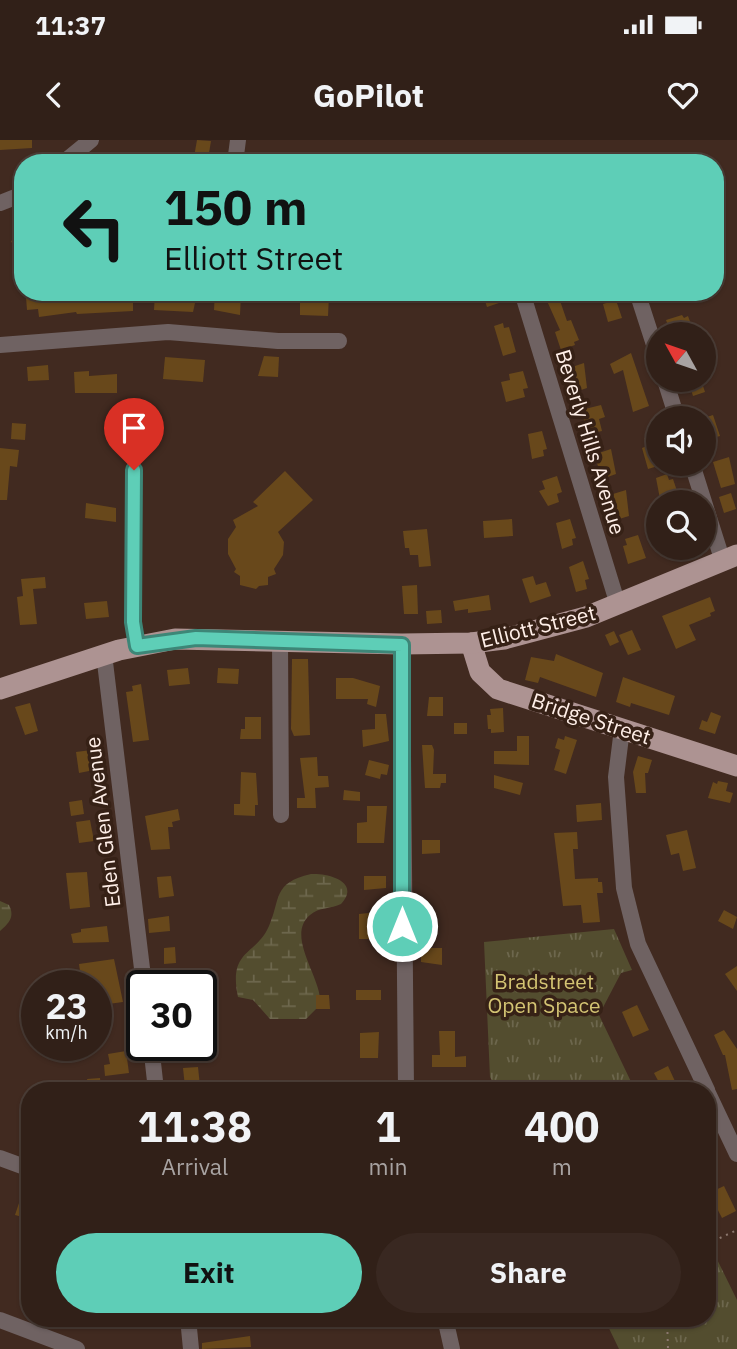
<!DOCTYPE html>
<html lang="en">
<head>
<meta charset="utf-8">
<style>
  :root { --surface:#312018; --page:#392821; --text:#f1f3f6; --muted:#a8a3a2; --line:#4c3e37; --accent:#5eceb7 }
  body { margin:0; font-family:"IBM Plex Sans",sans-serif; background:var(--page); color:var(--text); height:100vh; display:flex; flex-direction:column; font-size:26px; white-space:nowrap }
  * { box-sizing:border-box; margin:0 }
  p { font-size:23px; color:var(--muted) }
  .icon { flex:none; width:38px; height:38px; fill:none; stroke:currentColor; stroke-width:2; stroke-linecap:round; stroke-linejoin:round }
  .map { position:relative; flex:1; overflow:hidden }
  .panel { position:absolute; left:21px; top:942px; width:695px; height:245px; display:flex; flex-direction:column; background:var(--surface); border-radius:28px; box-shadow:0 2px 5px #0004,0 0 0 2px var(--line) }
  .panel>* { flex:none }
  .hud { position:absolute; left:14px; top:14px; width:710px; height:147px; border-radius:28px; box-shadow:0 2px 5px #0004,0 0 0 2px var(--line); background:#5eceb7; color:#111; overflow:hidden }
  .needle { width:46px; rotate:310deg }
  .tools { position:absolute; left:646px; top:182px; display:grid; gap:14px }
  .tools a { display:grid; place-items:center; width:70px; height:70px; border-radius:50%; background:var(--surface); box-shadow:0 2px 5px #0004,0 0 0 2px var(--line); font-size:35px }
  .speed { position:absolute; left:21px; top:830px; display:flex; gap:14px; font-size:35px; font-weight:700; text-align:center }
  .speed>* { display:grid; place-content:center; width:91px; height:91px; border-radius:50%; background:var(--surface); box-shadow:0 2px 5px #0004,0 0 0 2px var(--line); line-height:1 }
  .speed small { font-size:18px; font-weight:400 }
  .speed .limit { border:4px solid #111; border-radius:10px; background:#fff; color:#111 }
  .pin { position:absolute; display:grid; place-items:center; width:60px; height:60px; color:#fff; margin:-72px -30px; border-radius:50% 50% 50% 0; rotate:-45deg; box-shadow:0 0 7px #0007 }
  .pin .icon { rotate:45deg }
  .me { position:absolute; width:77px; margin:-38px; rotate:0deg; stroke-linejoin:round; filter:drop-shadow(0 0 5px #0008) }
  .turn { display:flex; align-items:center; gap:24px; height:147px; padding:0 35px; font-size:32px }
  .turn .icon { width:91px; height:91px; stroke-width:2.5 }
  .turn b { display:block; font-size:49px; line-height:60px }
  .eta { display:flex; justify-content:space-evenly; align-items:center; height:119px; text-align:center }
  .eta b { font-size:42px; font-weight:700; line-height:49px }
  .action { display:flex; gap:14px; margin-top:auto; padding:14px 35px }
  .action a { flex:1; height:80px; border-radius:42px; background:var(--accent); color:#111; font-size:28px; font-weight:700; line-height:80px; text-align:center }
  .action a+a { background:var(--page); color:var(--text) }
  .status { display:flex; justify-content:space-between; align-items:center; height:49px; padding:0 35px; background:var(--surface); direction:ltr }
  .status svg { height:19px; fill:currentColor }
  header { display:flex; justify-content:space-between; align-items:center; height:91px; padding:0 35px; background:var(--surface); font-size:32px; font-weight:700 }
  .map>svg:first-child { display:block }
  .wetland { fill:url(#wetland-marsh) }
  .park { fill:url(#park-tufts) }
  .building { fill:#68481b }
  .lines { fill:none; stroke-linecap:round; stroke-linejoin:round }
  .path { stroke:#8c786f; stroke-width:2; stroke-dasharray:2 5; stroke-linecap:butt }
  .minor { stroke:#6f6262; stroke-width:16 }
  .major { stroke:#ad9392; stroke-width:21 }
  .route-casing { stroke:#3d8677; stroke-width:18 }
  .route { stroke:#5eceb7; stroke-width:12 }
  .labels { text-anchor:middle; stroke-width:7; stroke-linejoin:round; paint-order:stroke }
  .street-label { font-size:21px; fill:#ffefe8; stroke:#362116 }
  .park-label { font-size:21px; fill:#d4c473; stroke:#362116 }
</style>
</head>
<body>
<div class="status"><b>11:37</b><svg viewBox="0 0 49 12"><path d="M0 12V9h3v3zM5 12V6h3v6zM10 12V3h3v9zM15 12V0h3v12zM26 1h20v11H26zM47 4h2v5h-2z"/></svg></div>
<header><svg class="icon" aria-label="back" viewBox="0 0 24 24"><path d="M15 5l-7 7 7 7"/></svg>GoPilot<svg class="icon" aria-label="heart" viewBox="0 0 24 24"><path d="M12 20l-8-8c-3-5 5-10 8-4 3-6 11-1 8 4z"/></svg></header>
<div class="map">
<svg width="737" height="1209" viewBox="0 0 737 1209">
  <defs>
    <pattern id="wetland-marsh" width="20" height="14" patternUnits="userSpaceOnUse" patternTransform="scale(1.75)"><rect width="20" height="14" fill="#534d2f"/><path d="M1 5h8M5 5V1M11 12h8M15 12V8" fill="none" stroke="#6d674d"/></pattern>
    <pattern id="park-tufts" width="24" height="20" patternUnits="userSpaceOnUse" patternTransform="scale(1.75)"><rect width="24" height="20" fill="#534d2f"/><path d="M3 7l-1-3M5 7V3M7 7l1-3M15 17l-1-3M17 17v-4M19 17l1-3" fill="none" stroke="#6d674d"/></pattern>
  </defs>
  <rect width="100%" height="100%" fill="#412a20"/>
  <g class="wetland">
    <path d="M311,734C329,733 361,742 341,764C331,769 319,767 310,775C286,795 319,835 320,859L317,868L306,879H270L253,860L238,857C228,809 256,816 269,786C281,759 272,743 311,734Z"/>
    <path d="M0,761L9,765C15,777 9,783 0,791Z"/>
  </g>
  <g class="park">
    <polygon points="614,789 632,830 621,833 599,875 635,950 497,950 490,937 484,802"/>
    <polygon points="707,1099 737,1160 737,1209 619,1209 604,1178 707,1178"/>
  </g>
  <g class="building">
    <polygon points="0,0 32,0 32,8 0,10"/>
    <polygon points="197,0 211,1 208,19 194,17"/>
    <polygon points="23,95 23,105 15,109 11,101"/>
    <polygon points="181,152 197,154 193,172 154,170 155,153"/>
    <polygon points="215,152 241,153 240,175 214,170"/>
    <polygon points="482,152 501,152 505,161 487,167"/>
    <polygon points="543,152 557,152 567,181 571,180 579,200 574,202 575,205 561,210 555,192 560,190"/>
    <polygon points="57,154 58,162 89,156 133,156 133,171 77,174 76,172 39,177 38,169 27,170 26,157"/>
    <polygon points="313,155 329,155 328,176 300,175 300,158 313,159"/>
    <polygon points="616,160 622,178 608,182 603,164"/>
    <polygon points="682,175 684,178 688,176 693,190 671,194 666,180"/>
    <polygon points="503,183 504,188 509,187 516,212 503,216 494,186"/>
    <polygon points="631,213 649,266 633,272 623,230 614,234 610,224"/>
    <polygon points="264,216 279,217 278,237 258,236"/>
    <polygon points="165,217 205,220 203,242 163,239"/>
    <polygon points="584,223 587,248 575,252 569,233 574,232 572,227"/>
    <polygon points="48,225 49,240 28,241 27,227"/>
    <polygon points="89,231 89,236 117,234 117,253 75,253 74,232"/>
    <polygon points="523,231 528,248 523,249 525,257 506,262 501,242 510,240 509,234"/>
    <polygon points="688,240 701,240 705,252 693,256"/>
    <polygon points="601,265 605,277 599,279 602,291 588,294 583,277 587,276 585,269"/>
    <polygon points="713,275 720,296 706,300 704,278"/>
    <polygon points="12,283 26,284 25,300 11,299"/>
    <polygon points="542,291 547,309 543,310 544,316 532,319 528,294"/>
    <polygon points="658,293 658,310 654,312 658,326 648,329 642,308 647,306 644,298"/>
    <polygon points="0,308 19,310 17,327 10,326 7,360 0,360"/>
    <polygon points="611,309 616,334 602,339 596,320 601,319 599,313"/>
    <polygon points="729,317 735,344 721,348 713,322"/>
    <polygon points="285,331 313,360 278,392 284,402 283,415 274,429 276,434 268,437 268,445 259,446 256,449 240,445 240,436 234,432 236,429 228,414 228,399 236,387 233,380 258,366 253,362"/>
    <polygon points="667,334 669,340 673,339 679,357 665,362 663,358 660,359 656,338"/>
    <polygon points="557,336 562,352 557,354 559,362 548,366 539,351 545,349 542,341"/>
    <polygon points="626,350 629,376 616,380 611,361 615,360 613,354"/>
    <polygon points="731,353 736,369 724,373 719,357"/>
    <polygon points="86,363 116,368 116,382 85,378"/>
    <polygon points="512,379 513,396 484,398 483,381"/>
    <polygon points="570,379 576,398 572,399 573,405 562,409 556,383"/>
    <polygon points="427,389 431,426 419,427 418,415 410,415 409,408 405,408 403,391"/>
    <polygon points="638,395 646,418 628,424 623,406 627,405 625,399"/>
    <polygon points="583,421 589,439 585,440 587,449 576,452 569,427"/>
    <polygon points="533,436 536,445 546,442 551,456 530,463 522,439"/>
    <polygon points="45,437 46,448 33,449 37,484 20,485 17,457 23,456 21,439"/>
    <polygon points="417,445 418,474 404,474 402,446"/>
    <polygon points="489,455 491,470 468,473 468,469 455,471 453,461"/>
    <polygon points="710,457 715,471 710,473 711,476 689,485 696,500 676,509 662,476"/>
    <polygon points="107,461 109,477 86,479 84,463"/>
    <polygon points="441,470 442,483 427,484 426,471"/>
    <polygon points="632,490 641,510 628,515 619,495"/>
    <polygon points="614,491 619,502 610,506 605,495"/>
    <polygon points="556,514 603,533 596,557 540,537 538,543 525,540 531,517 554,521"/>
    <polygon points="292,519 308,519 310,595 294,596 291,589"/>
    <polygon points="188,528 190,544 169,546 167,530"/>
    <polygon points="218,528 239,529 238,544 217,543"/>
    <polygon points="623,537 675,556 669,575 631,563 630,567 616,562"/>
    <polygon points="336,538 353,538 380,546 376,567 367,564 368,559 336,559"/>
    <polygon points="141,544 149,600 133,602 126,552 133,551 132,546"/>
    <polygon points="429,557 443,557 443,576 427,576"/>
    <polygon points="30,563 38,591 25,595 15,567"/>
    <polygon points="503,568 504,592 491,593 491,589 488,589 487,575 491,575 490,569"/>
    <polygon points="711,572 721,576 715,594 699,589 702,580 707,582"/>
    <polygon points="375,574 386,574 389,601 363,607 362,590 375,589"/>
    <polygon points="245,577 261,577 261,599 240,599 241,589 245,589"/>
    <rect x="454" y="583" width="13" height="11"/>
    <polygon points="517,596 529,596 529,625 494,624 494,611 517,611"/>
    <polygon points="565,596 577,600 566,634 554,630 560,610 555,608 558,598 564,600"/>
    <polygon points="422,605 432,605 434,610 433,634 446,634 446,643 441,643 440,648 425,648"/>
    <polygon points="91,610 94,630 79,633 76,612"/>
    <polygon points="638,616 652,620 648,633 645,633 646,653 636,653 633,632"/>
    <polygon points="317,617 318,636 328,636 329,647 315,648 316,668 297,668 297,658 305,658 300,618"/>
    <polygon points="369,620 389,625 387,635 381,634 380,639 365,635"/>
    <polygon points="241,632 256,633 258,665 255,665 255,676 234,675 234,664 240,664"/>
    <polygon points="494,635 523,643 520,655 494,648"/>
    <polygon points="718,641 728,643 726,651 733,653 730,663 708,658 713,642 717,644"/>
    <polygon points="344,650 360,652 360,661 343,660"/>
    <polygon points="82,660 84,674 71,676 69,662"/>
    <polygon points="601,663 602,680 577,682 576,665"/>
    <polygon points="367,666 387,666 384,703 357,703 357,683 367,682"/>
    <polygon points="178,669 180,680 172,682 173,687 168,687 170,709 151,710 145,676"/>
    <polygon points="90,680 94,701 79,703 76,682"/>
    <polygon points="687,690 696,728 683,731 679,713 671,715 666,695"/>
    <polygon points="577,692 578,709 573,709 575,739 598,738 598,742 602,742 603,753 597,753 600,782 583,783 581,765 563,766 554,693"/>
    <polygon points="422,700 440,700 440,713 422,714"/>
    <polygon points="87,732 90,767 70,769 66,733"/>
    <polygon points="171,736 174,756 159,758 157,737"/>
    <polygon points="364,736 386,736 386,748 364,750"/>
    <polygon points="724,770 737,777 733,789 718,781"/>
    <polygon points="378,772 379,799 359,799 359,774"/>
    <polygon points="169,776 170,791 149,793 148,779"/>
    <polygon points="107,786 109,802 73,803 71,794 81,792 81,789"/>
    <polygon points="175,807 176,823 164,824 164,808"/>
    <polygon points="421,808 442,808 442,825 421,822"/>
    <polygon points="114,819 123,862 101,865 99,848 82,845 79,824"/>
    <polygon points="737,826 737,851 725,834"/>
    <rect x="356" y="850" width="25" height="10"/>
    <polygon points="316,855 329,855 330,869 316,869"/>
    <polygon points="637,865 649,890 633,897 622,872"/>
    <polygon points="724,890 737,909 737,949 732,950 725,915 723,915 714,895"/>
    <polygon points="439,891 455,891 455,917 466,916 466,927 432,927 432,915 440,915"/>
    <polygon points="379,892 378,918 360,918 360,893"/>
    <polygon points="126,911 129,933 105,936 104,925 110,924 108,914"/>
    <polygon points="668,926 679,950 663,950 654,933"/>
    <polygon points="198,927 200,946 185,947 183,928"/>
    <polygon points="100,938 101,948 89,949 87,939"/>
    <polygon points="724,1046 736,1071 722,1078 709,1053"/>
    <polygon points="21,1057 30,1060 30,1079 15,1075"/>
    <polygon points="250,1196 251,1207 202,1209 202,1203"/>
  </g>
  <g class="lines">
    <g class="path">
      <polyline points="707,1104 737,1090"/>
      <polyline points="667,1178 668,1209"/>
    </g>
    <g class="minor">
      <polyline points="63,23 91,0"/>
      <polyline points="235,23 238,0"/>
      <polyline points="0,63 23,54"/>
      <polyline points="522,152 618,465"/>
      <polyline points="637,152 658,217"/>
      <polyline points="0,205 168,192 278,201 339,201"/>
      <polyline points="665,240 677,278"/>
      <polyline points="692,324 723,422"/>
      <polyline points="134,330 133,482 137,506"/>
      <polyline points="280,501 281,675"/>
      <polyline points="402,504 406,950"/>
      <polyline points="104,514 144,845"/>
      <polyline points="622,589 616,637 624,748 638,804 707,950"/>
      <polyline points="151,905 156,950"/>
      <polyline points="707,951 737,1014"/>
      <polyline points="0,1018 30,1029"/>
      <polyline points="188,1178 191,1209"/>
      <polyline points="445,1178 452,1209"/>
      <polyline points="0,1180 77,1209"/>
    </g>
    <g class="major">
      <polyline points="471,503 480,532 498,549 737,626"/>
      <polyline points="0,549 119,510 175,499 402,504 471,503 504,499 586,477 737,415"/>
    </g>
  </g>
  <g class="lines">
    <defs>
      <polyline id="route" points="134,330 133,482 137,506 196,498 402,505 402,786"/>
    </defs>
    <use href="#route" class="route-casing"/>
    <use href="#route" class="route"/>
  </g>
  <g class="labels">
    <g class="street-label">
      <text transform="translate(590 302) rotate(73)" y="7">Beverly Hills Avenue</text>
      <text transform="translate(538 487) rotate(-14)" y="7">Elliott Street</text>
      <text transform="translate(591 579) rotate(18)" y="7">Bridge Street</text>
      <text transform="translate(103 682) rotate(-97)" y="7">Eden Glen Avenue</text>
    </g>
    <g class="park-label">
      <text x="544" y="849">Bradstreet<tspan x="544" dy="24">Open Space</tspan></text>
    </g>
  </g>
</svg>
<div class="tools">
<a><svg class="needle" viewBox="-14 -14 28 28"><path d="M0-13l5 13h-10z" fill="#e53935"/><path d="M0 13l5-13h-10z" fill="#a8a3a2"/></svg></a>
<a><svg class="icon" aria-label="sound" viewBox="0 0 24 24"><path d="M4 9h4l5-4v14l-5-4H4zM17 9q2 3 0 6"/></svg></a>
<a><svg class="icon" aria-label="search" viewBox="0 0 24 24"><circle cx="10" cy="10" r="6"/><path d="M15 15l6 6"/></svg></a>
</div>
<div class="speed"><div>23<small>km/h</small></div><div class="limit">30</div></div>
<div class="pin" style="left:134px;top:330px;background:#d93025"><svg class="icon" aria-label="arrive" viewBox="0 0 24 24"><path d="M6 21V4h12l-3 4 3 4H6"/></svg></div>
<svg class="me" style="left:402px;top:786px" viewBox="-20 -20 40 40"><circle r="17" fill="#5eceb7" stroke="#fff" stroke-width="3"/><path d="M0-11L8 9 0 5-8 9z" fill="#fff"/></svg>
<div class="hud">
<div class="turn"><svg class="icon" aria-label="left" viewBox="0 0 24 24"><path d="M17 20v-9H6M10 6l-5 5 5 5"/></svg><div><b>150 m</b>Elliott Street</div></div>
</div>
<section class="panel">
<div class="eta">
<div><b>11:38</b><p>Arrival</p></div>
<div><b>1</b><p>min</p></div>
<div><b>400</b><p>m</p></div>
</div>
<div class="action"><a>Exit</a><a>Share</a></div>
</section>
</div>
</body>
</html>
